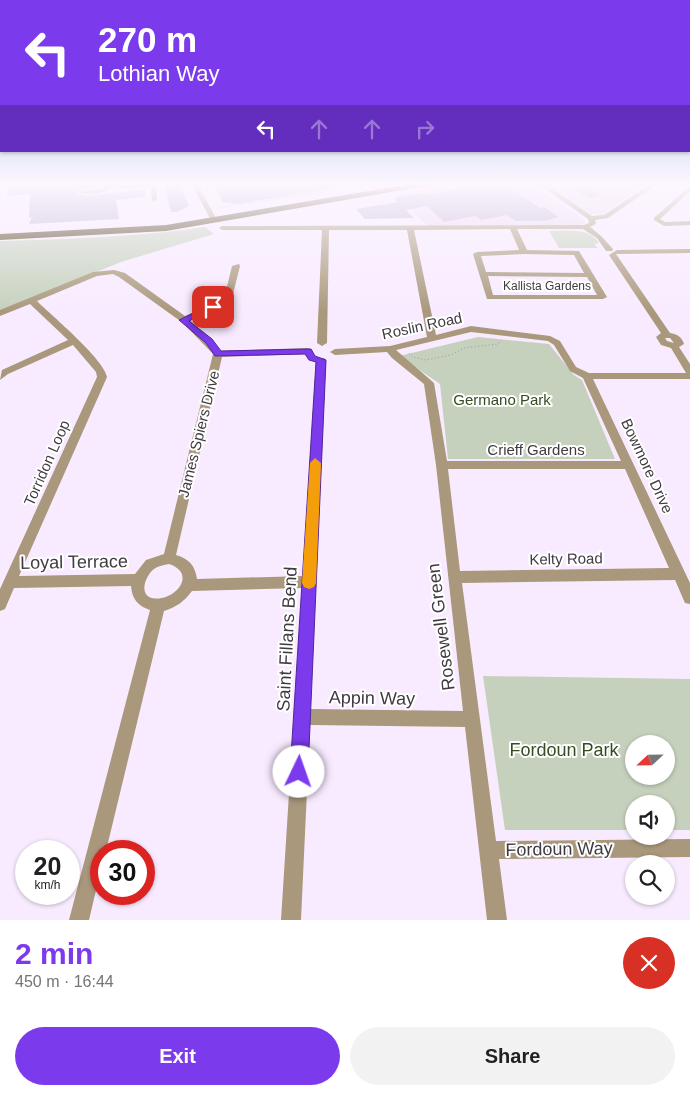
<!DOCTYPE html>
<html lang="en">
<head>
<meta charset="utf-8">
<style>
  :root { --surface:#fff; --page:#f2f2f2; --text:#202124; --muted:#757577; --accent:#7c3aed }
  body { margin:0; font-family:Helvetica,sans-serif; background:var(--page); color:var(--text); height:100vh; display:flex; flex-direction:column; font-size:19px; white-space:nowrap }
  * { box-sizing:border-box; margin:0 }
  p { font-size:16px; color:var(--muted) }
  .icon { flex:none; width:28px; height:28px; fill:none; stroke:currentColor; stroke-width:2; stroke-linecap:round; stroke-linejoin:round }
  .map { position:relative; height:920px; overflow:hidden }
  .drawer { display:flex; flex-direction:column; background:var(--surface); flex:1 }
  .drawer>* { flex:none }
  .hud { position:absolute; left:0px; top:0px; width:690px; height:152px; box-shadow:0 1px 4px #0004; background:#7c3aed; color:#fff; overflow:hidden }
  .needle { width:32px; rotate:248deg }
  .fabs { position:absolute; left:625px; top:735px; display:grid; gap:10px }
  .fabs a { display:grid; place-items:center; width:50px; height:50px; border-radius:50%; background:var(--surface); box-shadow:0 1px 4px #0004; font-size:25px }
  .speed { position:absolute; left:15px; top:840px; display:flex; gap:10px; font-size:25px; font-weight:700; text-align:center }
  .speed>* { display:grid; place-content:center; width:65px; height:65px; border-radius:50%; background:var(--surface); box-shadow:0 1px 4px #0004; line-height:1 }
  .speed small { font-size:12px; font-weight:400 }
  .speed .limit { border:8px solid #d22; background:#fff; color:#111 }
  .pin { position:absolute; display:grid; place-items:center; width:42px; height:42px; color:#fff; margin:-21px; border-radius:10px; box-shadow:0 2px 8px #0006 }
  .me { position:absolute; width:55px; margin:-28px; rotate:3deg; stroke-linejoin:round; filter:drop-shadow(0 0 4px #0008) }
  .turn { display:flex; align-items:center; gap:18px; height:105px; padding:0 15px; font-size:22px }
  .turn .icon { width:65px; height:65px; stroke-width:2.5 }
  .turn b { display:block; font-size:35px; line-height:42px }
  .lanes { display:flex; align-items:center; height:48px; padding:0 15px; background:#0003; justify-content:center; gap:25px; direction:ltr }
  .lanes .off { opacity:.35 }
  .round { display:grid; place-items:center; flex:none; width:52px; height:52px; border-radius:26px; background:var(--page) }
  .headline { display:flex; align-items:center; justify-content:space-between; height:85px; padding:0 15px }
  h1 { font-size:30px; font-weight:700; line-height:38px; color:var(--accent) }
  .cta { display:flex; gap:10px; margin-top:auto; padding:10px 15px }
  .cta a { flex:1; height:58px; border-radius:30px; background:var(--accent); color:#fff; font-size:20px; font-weight:700; line-height:58px; text-align:center }
  .cta a+a { background:var(--page); color:var(--text) }
  .map>svg:first-child { display:block }
  .commercial { fill:#ead9ec }
  .green { fill:#c5d1bc; fill-rule:evenodd }
  .building { fill:#baaeca }
  .lines { fill:none; stroke-linecap:round; stroke-linejoin:round }
  .path { stroke:#9e95a3; stroke-width:1; stroke-dasharray:1 2.5; stroke-linecap:butt }
  .minor { fill:#a9987b; fill-rule:evenodd }
  .highway { fill:#4c3912; fill-rule:evenodd }
  .route { fill:#7c3aed; stroke:#51269a }
  .slow { fill:#f59e0b }
  .labels { text-anchor:middle; stroke-width:4; stroke-linejoin:round; paint-order:stroke }
  .far-street-label { font-size:12px; fill:#403b42; stroke:#fff }
  .street-label { font-size:15px; fill:#403b42; stroke:#fff }
  .park-label { font-size:15px; fill:#354c22; stroke:#fff }
  .near-street-label { font-size:18px; fill:#403b42; stroke:#fff }
  .near-park-label { font-size:18px; fill:#354c22; stroke:#fff }
</style>
</head>
<body>
<div class="map">
<svg width="690" height="920" viewBox="0 0 690 920">
  <rect width="100%" height="100%" fill="#f8ebff"/>
  <g class="commercial">
    <polygon points="461,183 531,183 540,191 582,218 586,223 580,225 428,226 394,195"/>
    <polygon points="546,183 646,183 603,215 591,214 561,196"/>
  </g>
  <g class="green">
    <path d="M205,227L214,234L121,262L0,311V241C69,239 136,237 205,227Z"/>
    <path d="M549,231C564,231 590,227 599,243L594,244L598,248H559Z"/>
    <polygon points="478,337 549,344 574,375 582,380 615,459 448,459 440,384 399,356"/>
    <path d="M483,676L690,679V830H666V804H634V830H505ZM634,744H666V776H634Z"/>
  </g>
  <g class="building">
    <polygon points="8,183 101,183 101,186 77,191 78,194 87,196 146,189 145,197 116,200 119,219 29,224 32,217 29,218 30,194 7,196"/>
    <polygon points="164,183 177,183 178,186 180,185 189,206 177,212 171,212"/>
    <polygon points="214,183 264,183 264,186 272,186 291,183 336,183 336,188 237,204 222,202"/>
    <polygon points="478,183 503,183 540,208 544,207 559,217 543,221 516,221 507,215 481,220 476,216 444,222 427,206 406,210 414,218 365,219 356,209 398,202 394,198 422,193 425,195 481,185"/>
    <polygon points="588,188 602,196 589,198 575,190"/>
  </g>
  <g class="lines">
    <g class="path">
      <polyline points="444,183 446,185"/>
      <polyline points="217,208 370,185"/>
      <polyline points="409,353 413,357 425,360 451,355 464,348 498,344 501,340"/>
    </g>
    <g class="minor">
      <path d="M111,183H119L121,185L148,183L156,186L157,200L152,201L151,188L148,187L120,189L115,186C106,192 88,197 79,192L102,188Z"/>
      <polygon points="191,183 197,183 217,220 216,221 211,220"/>
      <path d="M537,183H544L592,216L604,215L652,183H659L608,218L595,220L596,224L590,227L601,236L613,249L612,251H606L597,238L583,229H517L527,250L579,251L607,297L603,299H487L473,254L477,252L519,250L510,229L414,230L436,335L471,326L550,336L560,341L576,367L589,373H686L671,348L661,345L656,337L661,333L609,255L617,250L690,249V253L616,254L670,333C677,334 682,337 684,344L679,347L690,364V379H593L690,583V604L685,603L675,580L462,583L496,841L690,839V857L499,859L507,920H487L465,727L310,725L301,920H281L302,588L192,591C184,602 176,607 164,611L106,851H101V869L89,920H69L150,610C138,606 132,599 131,586L14,588L5,609L0,611V589L97,377L96,372L73,345L8,374L0,380L2,370L68,340L30,304L0,316V310L93,272L114,270L125,273L185,316L224,299L232,266L239,264L240,266L231,302L190,320L220,351L308,348L313,351L308,354L222,357L176,555C189,559 195,565 197,579L303,576L316,360L318,358H324L326,360L310,709L463,711L436,465L424,384L392,358L387,352L335,355L330,352L335,349L390,346L427,337L407,230H329L327,343L322,346L317,343L322,230H222L219,228L222,226L584,225L589,223L588,219ZM524,254L574,255L584,273L486,272L481,256ZM113,274L119,277L183,323L213,354L164,554L146,560L135,574L19,576L107,377C104,359 52,316 37,301L97,276ZM488,276L587,277L597,295H493ZM471,332L548,341L554,345L570,371L583,378L621,461H447L434,383L396,350ZM665,338H670L674,343L667,341ZM448,469H625L669,568L460,571ZM169,564C199,574 173,603 152,598C138,594 146,575 154,569C158,566 164,565 169,564Z"/>
      <polygon points="690,186 690,191 660,219 665,222 690,221 690,225 664,226 654,220 654,218"/>
    </g>
    <polygon class="highway" points="417,183 436,183 432,185 166,231 0,240 0,234 166,225"/>
  </g>
  <linearGradient id="sky" x2="0" y2="1"><stop stop-color="#84b2d7"/><stop offset="0.59" stop-color="#fcf6ff"/><stop offset="1" stop-color="#fcf6ff" stop-opacity="0"/></linearGradient>
  <rect width="690" height="312" fill="url(#sky)"/>
  <polygon class="route" points="210,305 217,307 189,321 212,339 221,351 308,349 311,349 315,356 326,360 308,772 305,778 299,781 293,778 290,772 316,362 309,360 305,354 215,356 206,343 179,320"/>
  <polygon class="slow" points="315,458 321,463 316,583 314,587 309,589 304,587 302,583 310,463"/>
  <g class="labels">
    <g class="far-street-label">
      <text x="547" y="290">Kallista Gardens</text>
    </g>
    <g class="street-label">
      <text transform="translate(422 326) rotate(-12)" y="5">Roslin Road</text>
      <text transform="translate(199 434) rotate(-76)" y="5">James Spiers Drive</text>
      <text x="536" y="455">Crieff Gardens</text>
      <text transform="translate(47 463) rotate(-66)" y="5">Torridon Loop</text>
      <text transform="translate(647 466) rotate(65)" y="5">Bowmore Drive</text>
      <text transform="translate(566 559) rotate(-1)" y="5">Kelty Road</text>
    </g>
    <g class="park-label">
      <text x="502" y="405">Germano Park</text>
    </g>
    <g class="near-street-label">
      <text transform="translate(74 562) rotate(-1)" y="6">Loyal Terrace</text>
      <text transform="translate(441 627) rotate(-97)" y="6">Rosewell Green</text>
      <text transform="translate(287 639) rotate(-87)" y="6">Saint Fillans Bend</text>
      <text transform="translate(372 698) rotate(1)" y="6">Appin Way</text>
      <text transform="translate(559 849) rotate(-1)" y="6">Fordoun Way</text>
    </g>
    <g class="near-park-label">
      <text x="564" y="756">Fordoun Park</text>
    </g>
  </g>
</svg>
<div class="fabs">
<a><svg class="needle" viewBox="-14 -14 28 28"><path d="M0-13l5 13h-10z" fill="#e53935"/><path d="M0 13l5-13h-10z" fill="#757577"/></svg></a>
<a><svg class="icon" aria-label="sound" viewBox="0 0 24 24"><path d="M4 9h4l5-4v14l-5-4H4zM17 9q2 3 0 6"/></svg></a>
<a><svg class="icon" aria-label="search" viewBox="0 0 24 24"><circle cx="10" cy="10" r="6"/><path d="M15 15l6 6"/></svg></a>
</div>
<div class="speed"><div>20<small>km/h</small></div><div class="limit">30</div></div>
<div class="pin" style="left:213px;top:307px;background:#d93025"><svg class="icon" aria-label="arrive" viewBox="0 0 24 24"><path d="M6 21V4h12l-3 4 3 4H6"/></svg></div>
<svg class="me" style="left:299px;top:772px" viewBox="-20 -20 40 40"><circle r="19" fill="#fff"/><path d="M0-13L10 11 0 6-10 11z" fill="#7c3aed"/></svg>
<div class="hud">
<div class="turn"><svg class="icon" aria-label="left" viewBox="0 0 24 24"><path d="M17 20v-9H6M10 6l-5 5 5 5"/></svg><div><b>270 m</b>Lothian Way</div></div>
<div class="lanes"><svg class="icon" aria-label="left" viewBox="0 0 24 24"><path d="M17 20v-9H6M10 6l-5 5 5 5"/></svg><svg class="icon off" aria-label="ahead" viewBox="0 0 24 24"><path d="M12 20V5M6 11l6-6 6 6"/></svg><svg class="icon off" aria-label="ahead" viewBox="0 0 24 24"><path d="M12 20V5M6 11l6-6 6 6"/></svg><svg class="icon off" aria-label="right" viewBox="0 0 24 24"><path d="M7 20v-9h11M14 6l5 5-5 5"/></svg></div>
</div>
</div>
<section class="drawer">
<div class="headline"><div><h1>2 min</h1><p>450 m · 16:44</p></div><a class="round" style="background:#d93025;color:#fff"><svg class="icon" aria-label="close" viewBox="0 0 24 24"><path d="M6 6l12 12M18 6L6 18"/></svg></a></div>
<div class="cta"><a>Exit</a><a>Share</a></div>
</section>
</body>
</html>
